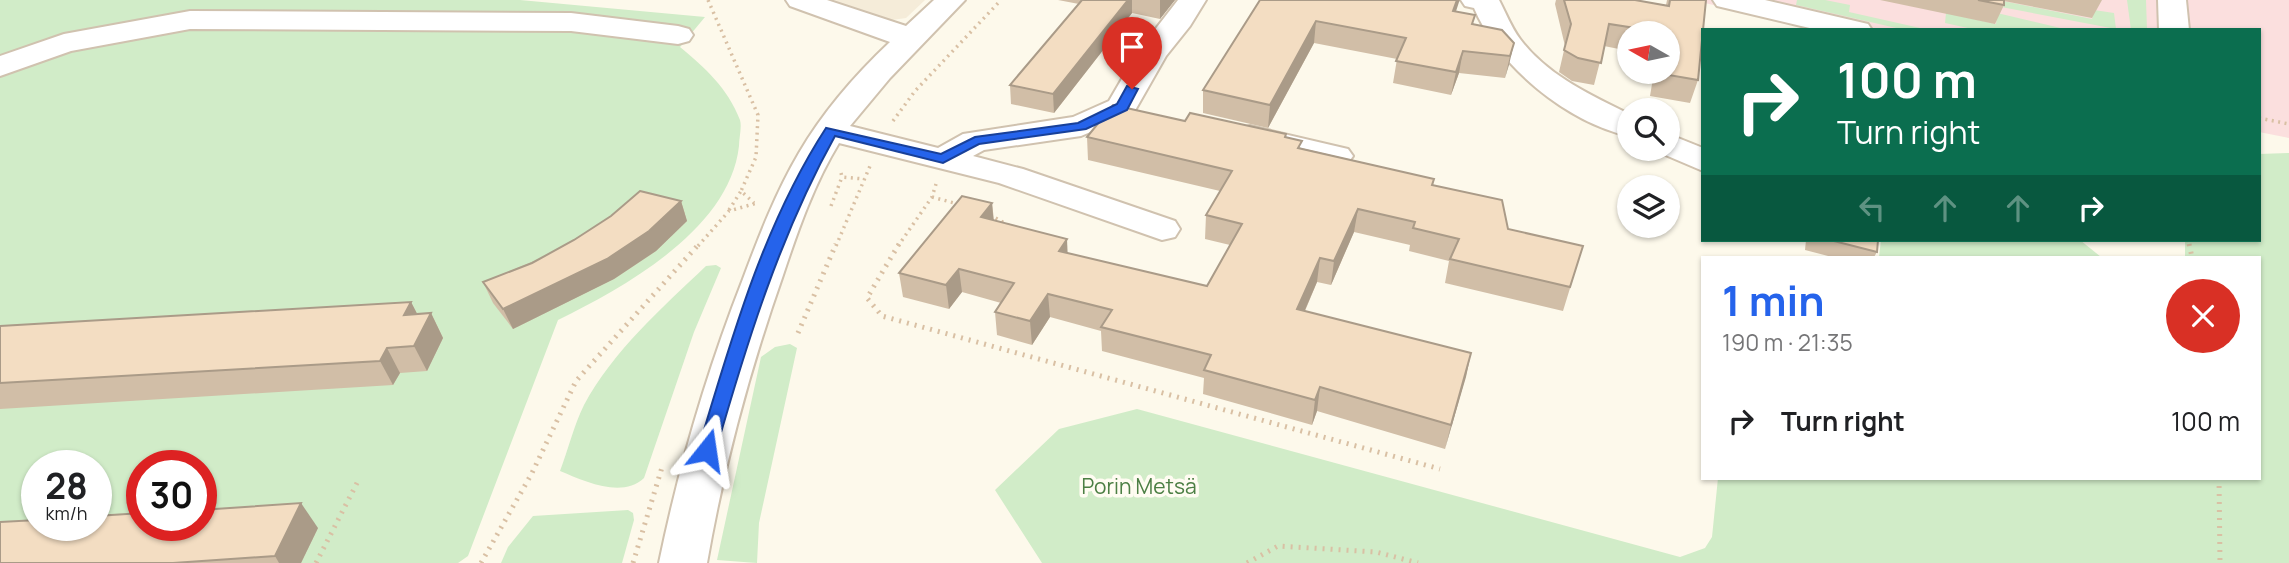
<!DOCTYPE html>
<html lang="en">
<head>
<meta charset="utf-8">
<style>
  :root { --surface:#fff; --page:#f6f6f6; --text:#202124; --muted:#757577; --accent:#2563eb }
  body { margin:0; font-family:Manrope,sans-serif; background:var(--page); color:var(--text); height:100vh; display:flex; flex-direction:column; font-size:26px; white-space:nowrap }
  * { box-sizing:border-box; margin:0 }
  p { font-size:23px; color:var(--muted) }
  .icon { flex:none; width:38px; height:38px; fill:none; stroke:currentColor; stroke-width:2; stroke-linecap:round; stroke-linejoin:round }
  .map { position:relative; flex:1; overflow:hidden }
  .drawer { position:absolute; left:1701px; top:256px; width:560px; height:224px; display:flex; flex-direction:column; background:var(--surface); border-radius:0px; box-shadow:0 2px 5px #0004 }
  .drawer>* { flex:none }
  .guide { position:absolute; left:1701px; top:28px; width:560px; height:214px; border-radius:0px; box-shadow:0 2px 5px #0004; background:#0b6e4f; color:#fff; overflow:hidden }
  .needle { width:46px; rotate:279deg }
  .controls { position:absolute; left:1617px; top:21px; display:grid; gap:14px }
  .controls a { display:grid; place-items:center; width:63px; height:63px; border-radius:50%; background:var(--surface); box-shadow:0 2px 5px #0004; font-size:35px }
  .speed { position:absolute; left:21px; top:450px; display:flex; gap:14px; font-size:35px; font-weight:700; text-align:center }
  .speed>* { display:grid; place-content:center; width:91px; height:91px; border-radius:50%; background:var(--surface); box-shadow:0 2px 5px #0004; line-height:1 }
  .speed small { font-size:18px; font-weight:400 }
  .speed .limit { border:10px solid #d22; background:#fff; color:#111 }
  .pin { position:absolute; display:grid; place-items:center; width:60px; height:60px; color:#fff; margin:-72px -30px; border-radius:50% 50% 50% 0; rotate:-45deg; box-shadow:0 0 7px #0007 }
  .pin .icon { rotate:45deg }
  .me { position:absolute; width:77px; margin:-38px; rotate:15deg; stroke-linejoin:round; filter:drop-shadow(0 0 5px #0008) }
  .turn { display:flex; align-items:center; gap:24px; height:147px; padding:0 21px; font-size:32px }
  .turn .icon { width:91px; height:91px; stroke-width:2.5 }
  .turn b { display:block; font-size:49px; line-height:60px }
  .lanes { display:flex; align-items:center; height:66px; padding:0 21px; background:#0003; justify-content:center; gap:35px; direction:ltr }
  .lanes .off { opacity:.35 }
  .round { display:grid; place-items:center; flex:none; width:74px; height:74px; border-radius:37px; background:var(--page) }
  .headline { display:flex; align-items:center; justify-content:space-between; height:119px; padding:0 21px }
  h1 { font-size:42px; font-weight:700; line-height:52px; color:var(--accent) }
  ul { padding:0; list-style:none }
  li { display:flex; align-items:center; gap:21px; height:91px; padding:0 21px }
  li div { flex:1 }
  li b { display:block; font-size:26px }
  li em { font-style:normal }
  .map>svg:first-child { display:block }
  .residential { fill:#f5ecd9 }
  .medical { fill:#fbdfde }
  .green { fill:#d1ecc8; fill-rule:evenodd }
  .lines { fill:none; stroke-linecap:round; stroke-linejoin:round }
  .minor-casing { stroke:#d0c2af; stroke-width:4 }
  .path-far1 { stroke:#d9c0a4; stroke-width:3.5; stroke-dasharray:2 4.5; stroke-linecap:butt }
  .path { stroke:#d9c0a4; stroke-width:5; stroke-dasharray:2 6; stroke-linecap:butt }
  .minor { fill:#fff; fill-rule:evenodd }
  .wall { fill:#d1bea7 }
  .shaded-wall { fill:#aa9b88 }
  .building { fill:#f3ddc2; stroke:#aa9b88; stroke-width:2 }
  .route { fill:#2563eb; stroke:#184099; stroke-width:2 }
  .labels { text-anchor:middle; stroke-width:7; stroke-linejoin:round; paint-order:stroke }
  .park-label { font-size:21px; fill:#4c7f44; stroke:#fffcf2 }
</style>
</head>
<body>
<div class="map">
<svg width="2289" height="563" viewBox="0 0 2289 563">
  <rect width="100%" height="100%" fill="#fdf9eb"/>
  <polygon class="residential" points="827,0 925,0 906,18 885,21"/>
  <polygon class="medical" points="1692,0 2289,0 2289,138 2259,132 2259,30 1821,30"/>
  <g class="green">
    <path d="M0,0H520L705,17L680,47C706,69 727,87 740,120C742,127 739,138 739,146C730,229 625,287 558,320L468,556L458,563H0ZM37,466H96V525H37ZM142,466H201V525H142Z"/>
    <polygon points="1797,0 1825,0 1850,5 1849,12 1929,30 1905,30 1796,5"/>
    <polygon points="1998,0 2092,19 2094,10 2114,13 2116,29 1996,6"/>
    <polygon points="2127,0 2146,0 2147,30 2131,30"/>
    <polygon points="1946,13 1996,24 1997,13 2069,30 1977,30 1945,23"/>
    <polygon points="2289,153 2289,563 1042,563 995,490 1059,429 1137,409 1680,557 1705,548 1712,537 1718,478 2259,478 2259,257 2185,257 2185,240 2259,240 2259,154"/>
    <polygon points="1881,240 2080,240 2101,257 1879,257"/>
    <path d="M716,265L721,268L694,332L644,478C622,499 584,481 560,471C568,450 574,425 584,405C613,351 662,308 706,266Z"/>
    <polygon points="790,344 797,348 759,523 757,563 717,560 761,357 775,347"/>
    <polygon points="628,510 633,513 634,520 622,563 501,563 508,547 533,516"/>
  </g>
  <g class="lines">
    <defs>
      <g id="minor">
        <path d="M786,0H827L906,26L934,0H965L890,78L850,126L938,148L963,134L1073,117L1109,101L1137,53L1178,0H1206L1190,26L1166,56L1133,114L1081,136L984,150L973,156L1023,169L1175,221L1180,229L1175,237L1162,240L999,183L839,143C814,184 798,230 783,275C750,369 724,465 707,563H659C679,466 707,371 743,279C759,236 776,192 799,153C823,112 855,75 890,42L790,6Z"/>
        <path d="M1461,0H1499C1506,13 1511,27 1520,39C1547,75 1590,95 1629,114V136C1567,122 1499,67 1474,8L1465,6Z"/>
        <polygon points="1713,0 1765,0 1868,24 1872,30 1818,30 1717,6"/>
        <polygon points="2158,0 2186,0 2189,30 2159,30"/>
        <polygon points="190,11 571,13 678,26 689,29 693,35 689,41 678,44 571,31 190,29 71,51 0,76 0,56 64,34"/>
        <polygon points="1250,126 1348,149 1353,156 1348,163 1336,166 1238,143 1233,136 1238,129"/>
        <polygon points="1668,134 1703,148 1703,171 1656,151 1654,149 1668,149"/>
      </g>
    </defs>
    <use href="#minor" class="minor-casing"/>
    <g class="path-far1">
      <polyline points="708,0 758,115 756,157 741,191 754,203"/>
      <polyline points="2259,118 2289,124"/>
      <polyline points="893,121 915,91 1001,0"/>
      <polyline points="841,173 842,177 864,179"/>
      <polyline points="932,197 958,204"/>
      <polyline points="831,206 842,177"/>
      <polyline points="729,210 741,191"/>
      <polyline points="990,215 1010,226"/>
      <polyline points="2188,240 2189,246"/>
      <polyline points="698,246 729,211 757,203"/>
      <polyline points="836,246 870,166"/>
      <polyline points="898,246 932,197 936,184"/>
    </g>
    <g class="path">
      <polyline points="899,244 867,298 882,316 1440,469"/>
      <polyline points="2189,244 2192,257"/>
      <polyline points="798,333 836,244"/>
      <polyline points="2219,478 2220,563"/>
      <polyline points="316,563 358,481"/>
      <polyline points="481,563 532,473 576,381 699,244"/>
      <polyline points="633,563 663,464"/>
      <polyline points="1247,563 1278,546 1376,552 1418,563"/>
    </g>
    <use href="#minor" class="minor"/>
  </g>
  <g class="wall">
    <polygon points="1058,0 1175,0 1160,19 1132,13 1054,113 1011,104 1010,85 1079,4"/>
    <polygon points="1260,0 1456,12 1474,24 1514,43 1505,78 1459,73 1451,95 1393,83 1397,59 1314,43 1268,128 1203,113 1203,90"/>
    <polygon points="1556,0 1635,0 1666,5 1667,0 1706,0 1698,80 1690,103 1650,96 1654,72 1668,72 1668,33 1629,33 1629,51 1604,46 1594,85 1572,81 1559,72 1565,46 1555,4"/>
    <polygon points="1880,0 2102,0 2092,18 2004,1 2004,5 1995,24"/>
    <polygon points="1185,121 1286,138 1301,148 1434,179 1433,185 1508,229 1583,246 1563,311 1445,283 1449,261 1409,251 1410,245 1354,232 1331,285 1317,282 1305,311 1471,353 1445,449 1317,411 1312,425 1203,394 1204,378 1102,351 1101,331 1050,317 1032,345 997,335 995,312 1001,303 962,292 949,309 903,297 899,273 992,203 994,220 1068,253 1207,286 1230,245 1205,239 1206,215 1220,191 1088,160 1087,137"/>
    <polygon points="681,201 687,221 656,251 614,279 513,329 493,303 483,282"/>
    <polygon points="1806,240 1878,240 1877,252 1874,257 1832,257 1805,250"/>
    <polygon points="411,302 417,314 431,313 443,338 427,371 400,373 393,385 0,409 0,326"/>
    <polygon points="318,528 301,563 0,563"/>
  </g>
  <g class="shaded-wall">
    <polygon points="1128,0 1132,0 1132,13 1054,113 1053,94"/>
    <polygon points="1160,0 1175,0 1160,19"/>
    <polygon points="1457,0 1460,0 1459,2 1449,33 1453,11"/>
    <polygon points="1316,21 1314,43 1268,128 1270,105"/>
    <polygon points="1514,43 1509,65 1505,78 1510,56"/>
    <polygon points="1463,51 1459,73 1451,95 1456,72"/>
    <polygon points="681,201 687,221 656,251 614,279 513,329 503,309"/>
    <polygon points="992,203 994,227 981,217"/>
    <polygon points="1358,209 1354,232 1331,285 1334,261"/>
    <polygon points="1067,239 1068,262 1059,251"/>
    <polygon points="1320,258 1317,282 1295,333 1297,309"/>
    <polygon points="959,269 962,292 949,309 946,285"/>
    <polygon points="1048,294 1050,317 1032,345 1030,321"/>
    <polygon points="411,302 424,327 404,315"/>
    <polygon points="431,313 443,338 427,371 414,346"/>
    <polygon points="387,348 400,373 393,385 380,361"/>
    <polygon points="1471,353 1466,377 1445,449 1451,425"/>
    <polygon points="1320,387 1317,411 1312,425 1315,400"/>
    <polygon points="301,503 318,528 301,563 279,563 275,556"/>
  </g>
  <g class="building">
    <polygon points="1082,0 1128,0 1053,94 1010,85"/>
    <polygon points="1260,0 1457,0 1453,11 1475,15 1472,24 1502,30 1514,43 1510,56 1463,51 1456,72 1396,61 1406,38 1316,21 1270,105 1203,90"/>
    <polygon points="1564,0 1635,0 1669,6 1670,0 1706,0 1698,80 1657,73 1657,72 1668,72 1668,33 1609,24 1601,63 1578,58 1564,50 1571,24"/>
    <polygon points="1978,0 2004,0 2004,5"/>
    <polygon points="1113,105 1185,121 1190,113 1286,134 1285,137 1302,141 1298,148 1434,179 1432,185 1502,200 1508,229 1583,246 1570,287 1450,259 1459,239 1413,228 1415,222 1358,209 1334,261 1320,258 1297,309 1471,353 1451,425 1320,387 1315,400 1204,370 1211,355 1101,327 1112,310 1048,294 1030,321 995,312 1014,283 959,269 946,285 899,273 962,196 992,203 981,217 1067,239 1059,251 1207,286 1242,224 1206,215 1232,171 1087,137"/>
    <polygon points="640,191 681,201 649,231 607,259 503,309 483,282 532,263 574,240 611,216"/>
    <polygon points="1830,240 1878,240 1877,252"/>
    <polygon points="411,302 404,315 431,313 414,346 387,348 380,361 0,383 0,326"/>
    <polygon points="301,503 275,556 173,563 0,563 0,522 37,520 37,525 96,525 96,516 142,513 142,525 201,525 201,510"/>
  </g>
  <path class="route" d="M1127,86L1138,89L1127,110L1086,129L979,144L943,163L835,136C780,235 747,342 716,450L707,457L700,454L698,450C731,340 763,225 826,128L941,154L975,137L1078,123L1117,104Z"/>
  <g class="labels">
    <g class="park-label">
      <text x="1139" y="494">Porin Metsä</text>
    </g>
  </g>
</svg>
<div class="controls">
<a><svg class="needle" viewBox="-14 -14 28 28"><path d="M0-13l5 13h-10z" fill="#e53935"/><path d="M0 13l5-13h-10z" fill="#757577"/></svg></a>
<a><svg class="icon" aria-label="search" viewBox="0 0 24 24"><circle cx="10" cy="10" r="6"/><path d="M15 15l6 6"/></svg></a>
<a><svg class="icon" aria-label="layers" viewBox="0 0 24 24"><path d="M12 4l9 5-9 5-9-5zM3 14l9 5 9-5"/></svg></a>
</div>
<div class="speed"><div>28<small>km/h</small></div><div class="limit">30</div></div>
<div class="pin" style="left:1132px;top:89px;background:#d93025"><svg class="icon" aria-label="arrive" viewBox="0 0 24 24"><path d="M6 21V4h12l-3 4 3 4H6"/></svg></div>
<svg class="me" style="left:707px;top:450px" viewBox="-20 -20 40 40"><path d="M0-17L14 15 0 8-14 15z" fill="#2563eb" stroke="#fff" stroke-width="4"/></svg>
<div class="guide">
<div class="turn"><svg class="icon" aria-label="right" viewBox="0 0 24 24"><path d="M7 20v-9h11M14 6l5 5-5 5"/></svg><div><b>100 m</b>Turn right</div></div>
<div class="lanes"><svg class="icon off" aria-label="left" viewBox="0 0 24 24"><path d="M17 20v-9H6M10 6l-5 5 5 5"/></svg><svg class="icon off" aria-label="ahead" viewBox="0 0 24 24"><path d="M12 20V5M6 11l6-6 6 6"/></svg><svg class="icon off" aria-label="ahead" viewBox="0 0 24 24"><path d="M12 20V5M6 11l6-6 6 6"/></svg><svg class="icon" aria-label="right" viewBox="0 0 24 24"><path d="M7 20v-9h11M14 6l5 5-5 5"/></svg></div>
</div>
<section class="drawer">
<div class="headline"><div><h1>1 min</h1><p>190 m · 21:35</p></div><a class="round" style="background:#d93025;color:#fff"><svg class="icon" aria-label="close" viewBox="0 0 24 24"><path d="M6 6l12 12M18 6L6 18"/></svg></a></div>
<ul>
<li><svg class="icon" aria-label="right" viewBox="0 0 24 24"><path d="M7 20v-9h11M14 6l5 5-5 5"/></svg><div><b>Turn right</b></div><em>100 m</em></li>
</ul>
</section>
</div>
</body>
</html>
